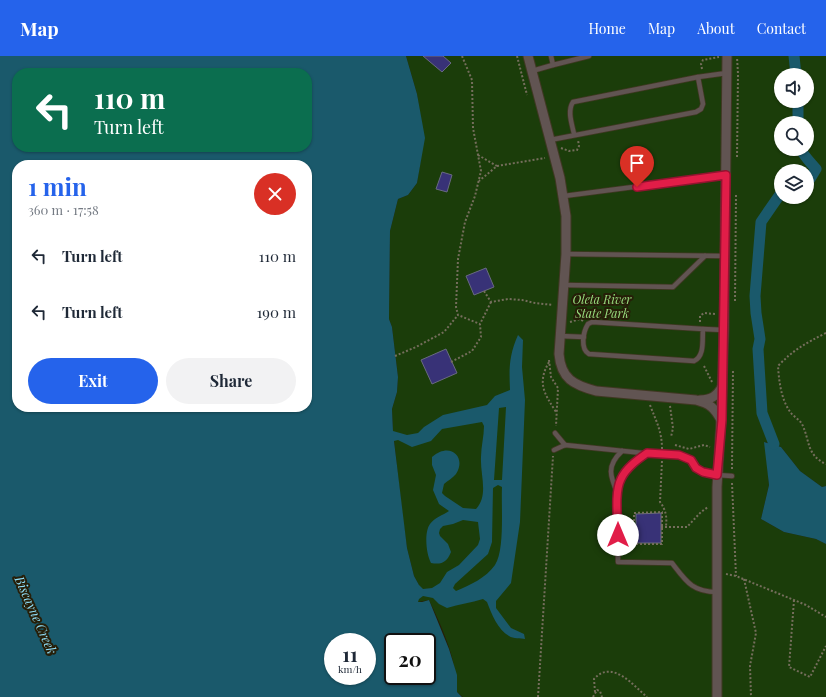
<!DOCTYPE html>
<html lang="en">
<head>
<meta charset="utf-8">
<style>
  :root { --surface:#fff; --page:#f2f2f3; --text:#1f2937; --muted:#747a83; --accent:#2563eb }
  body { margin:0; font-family:"Playfair Display",serif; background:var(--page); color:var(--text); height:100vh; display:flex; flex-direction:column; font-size:15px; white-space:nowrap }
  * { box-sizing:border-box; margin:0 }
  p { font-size:13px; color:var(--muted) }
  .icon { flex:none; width:22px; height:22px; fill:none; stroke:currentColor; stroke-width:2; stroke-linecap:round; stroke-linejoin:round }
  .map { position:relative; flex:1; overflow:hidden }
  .drawer { position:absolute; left:12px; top:104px; width:300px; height:252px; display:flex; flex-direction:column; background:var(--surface); border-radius:16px; box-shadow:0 1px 3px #0004 }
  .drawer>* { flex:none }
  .guide { position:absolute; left:12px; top:12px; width:300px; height:84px; border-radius:16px; box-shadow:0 1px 3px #0004; background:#0b6e4f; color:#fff; overflow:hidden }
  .tools { position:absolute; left:774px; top:12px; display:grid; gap:8px }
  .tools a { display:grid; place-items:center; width:40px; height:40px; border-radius:50%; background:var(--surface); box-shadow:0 1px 3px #0004; font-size:20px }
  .speed { position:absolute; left:324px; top:577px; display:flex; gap:8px; font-size:20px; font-weight:700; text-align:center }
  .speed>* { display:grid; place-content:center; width:52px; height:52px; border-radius:50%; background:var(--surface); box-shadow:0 1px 3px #0004; line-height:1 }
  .speed small { font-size:10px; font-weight:400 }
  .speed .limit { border:2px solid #111; border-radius:6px; background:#fff; color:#111 }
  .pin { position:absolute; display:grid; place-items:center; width:34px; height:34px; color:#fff; margin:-41px -17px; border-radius:50% 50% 50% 0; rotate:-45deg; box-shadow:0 0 4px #0007 }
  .pin .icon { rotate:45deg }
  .me { position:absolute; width:44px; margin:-22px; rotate:0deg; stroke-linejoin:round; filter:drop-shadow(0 0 3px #0008) }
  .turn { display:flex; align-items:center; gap:14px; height:84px; padding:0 16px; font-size:18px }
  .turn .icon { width:52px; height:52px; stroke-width:2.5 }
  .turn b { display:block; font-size:28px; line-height:34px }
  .round { display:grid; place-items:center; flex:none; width:42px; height:42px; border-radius:21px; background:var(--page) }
  .overview { display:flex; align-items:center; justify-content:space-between; height:68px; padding:0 16px }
  h1 { font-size:24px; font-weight:700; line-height:30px; color:var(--accent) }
  .action { display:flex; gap:8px; margin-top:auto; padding:8px 16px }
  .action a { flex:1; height:46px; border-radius:24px; background:var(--accent); color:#fff; font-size:16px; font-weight:700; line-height:46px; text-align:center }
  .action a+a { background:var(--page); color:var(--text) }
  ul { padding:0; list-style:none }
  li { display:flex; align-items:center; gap:12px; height:56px; padding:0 16px }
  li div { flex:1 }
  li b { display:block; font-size:15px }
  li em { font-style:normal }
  header { display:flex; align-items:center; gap:24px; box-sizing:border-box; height:56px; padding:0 20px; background:var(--accent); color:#fff }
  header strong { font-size:19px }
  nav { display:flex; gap:22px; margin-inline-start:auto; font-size:14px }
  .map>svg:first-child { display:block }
  .green { fill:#1b3d0a; fill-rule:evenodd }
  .water { fill:#1a596b; fill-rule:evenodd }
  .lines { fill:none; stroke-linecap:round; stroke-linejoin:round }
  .canal { stroke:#1a596b; stroke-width:11 }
  .building { fill:#383277; stroke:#696a81 }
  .service-casing { stroke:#403823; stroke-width:6 }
  .minor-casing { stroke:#403823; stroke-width:11 }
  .path { stroke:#756e5c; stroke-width:2; stroke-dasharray:2 2; stroke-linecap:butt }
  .service { stroke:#615452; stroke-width:4.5 }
  .minor { stroke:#615452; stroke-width:9 }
  .route-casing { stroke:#92132f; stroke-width:10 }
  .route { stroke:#e11d48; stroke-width:7 }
  .labels { text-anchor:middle; stroke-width:4; stroke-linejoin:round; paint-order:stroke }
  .park-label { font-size:12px; font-style:italic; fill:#98dc7e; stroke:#261e08 }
  .water-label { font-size:13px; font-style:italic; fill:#90dffa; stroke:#261e08 }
</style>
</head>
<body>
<header>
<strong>Map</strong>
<nav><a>Home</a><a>Map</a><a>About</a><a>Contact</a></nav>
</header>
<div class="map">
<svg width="826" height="641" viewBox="0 0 826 641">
  <rect width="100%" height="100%" fill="#261e08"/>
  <path class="green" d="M406,0H826V430L822,431L800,415L781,391L765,386L769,429L761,463L784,476L816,483L826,488V641H463L457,636C457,604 443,573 429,544L418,546L419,529L414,520L407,492L403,464L393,375L392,353L397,336L398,321L392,271L389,263L390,175L398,143L408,139L417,127L424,82L417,38ZM781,19H807V45H781ZM781,67H807V93H781ZM781,115H807V141H781Z"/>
  <g class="water">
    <path d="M0,0H406L417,38L425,82L417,127L408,139L398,143L390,175L389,263L392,271L398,321L397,336L392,353L393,375L407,379L418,377L424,371L443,359L487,349L495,340L510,334C509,313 509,299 518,279L523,284L522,311L525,344L520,466L511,527L496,545V552L511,572L524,578L525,583C521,582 513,583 509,580C498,574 491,557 487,546L483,543C471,547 459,548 447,552L439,548L433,542L423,540L419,543L418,546H422L429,544L449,593L457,619V636L462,641H0ZM17,17H307V91H17ZM17,109H307V351H17ZM506,351L502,424H494L499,352ZM482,366L484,370C484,380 481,391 481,401C480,419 489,439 476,453L463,452L445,440L442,437L444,428C447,425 453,422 456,418C467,401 450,385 432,401V409L436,419L433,434L439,448L449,455C443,459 434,462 430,468C424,476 426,498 431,507C442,509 447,506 451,496L448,488L440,480L439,477L440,473L443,470L453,468L463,464L478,466L480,483L478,489L459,509L447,516L440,527L432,532L423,533L419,529L414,520L407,492L394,385L398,384L412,391L431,385L442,373ZM498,429L502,431C501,450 505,494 495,509C486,522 470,529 456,535L453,532L455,528L488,498L492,486L493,432ZM333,586H367V620H333ZM393,586H427V620H393Z"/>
    <polygon points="764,386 781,391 800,415 822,431 826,430 826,488 816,483 784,476 761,463 769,429"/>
  </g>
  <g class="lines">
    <g class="canal">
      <polyline points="794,0 796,19"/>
      <polyline points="798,45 798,67"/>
      <path d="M801,93C802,98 812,108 816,113L810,123H807"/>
      <polyline points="774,388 762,357 758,293 760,283 756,257 755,240 761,166 781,137"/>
    </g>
  </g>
  <g class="building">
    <polygon points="423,0 443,0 451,7 442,16"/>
    <polygon points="442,116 452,119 447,136 436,133"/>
    <polygon points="486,212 494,231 474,239 466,220"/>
    <polygon points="446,293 457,317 432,328 421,304"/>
    <polygon points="661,457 661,487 636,487 636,458"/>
  </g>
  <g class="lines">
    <defs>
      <g id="service">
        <polyline points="551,0 553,9 589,0"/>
        <polyline points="532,15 553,9"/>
        <polyline points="698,21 727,17"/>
        <path d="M550,84L696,56L701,53L703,48L698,21L573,46C567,55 572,68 574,78"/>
        <polyline points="564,140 726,119"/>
        <polyline points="566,198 725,200"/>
        <polyline points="564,229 673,231 705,200"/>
        <path d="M592,266L703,273C702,284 705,300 694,305L589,298C580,293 583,276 588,268Z"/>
        <polyline points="703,273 724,274"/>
        <polyline points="560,280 584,281"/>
        <polyline points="555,377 565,389"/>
        <polyline points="554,394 565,389 662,399 679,399 691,404 697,412 703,416 717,419 732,420"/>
        <path d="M647,397C637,404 627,411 621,423C614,437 618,488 618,506L672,507C686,525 692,536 717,536"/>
        <path d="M618,439C610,420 606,410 622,395"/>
      </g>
      <g id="minor">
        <path d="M528,0L560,122L566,160V198L559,298C561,323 574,329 596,335L696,344C710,348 714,351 721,364"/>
        <path d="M700,344C711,344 717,340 722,331"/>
        <polyline points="717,641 717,431 721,364 724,274 727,0"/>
      </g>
    </defs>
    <use href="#service" class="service-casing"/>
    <use href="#minor" class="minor-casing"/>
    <g class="path">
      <polyline points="462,0 472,24 473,72 481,115 475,140 465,166 458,203 456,251 458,259 480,268"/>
      <polyline points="517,0 527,39"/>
      <polyline points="702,13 701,8 703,4 719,1"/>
      <polyline points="561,92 569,95 577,94 579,90 578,84"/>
      <polyline points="478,99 497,110 479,125"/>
      <polyline points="737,101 738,18 737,1"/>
      <polyline points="497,110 545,102"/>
      <polyline points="484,235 491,246 508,243 522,244 535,247 553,249"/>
      <polyline points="735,245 736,139"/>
      <polyline points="570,266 580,263 583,265"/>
      <polyline points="700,266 700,260 704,257 715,258"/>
      <path d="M826,277C806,287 793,294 778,310C779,325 781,344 791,357C794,361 799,363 802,368C810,384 806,399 826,408"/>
      <polyline points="395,300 416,291 444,276 458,259"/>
      <polyline points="549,304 551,321 558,332 556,370"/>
      <polyline points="451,306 472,295 481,281 480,268 491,246"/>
      <path d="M549,306C537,327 544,337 556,356"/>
      <polyline points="704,310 712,326"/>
      <path d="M650,349C656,365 662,375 662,393"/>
      <polyline points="670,350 673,372 671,381"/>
      <polyline points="675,389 689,393 704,389 710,391"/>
      <path d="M662,405L660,446C666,454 667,461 666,470"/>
      <polyline points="732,413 733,313"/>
      <polyline points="732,427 736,520"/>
      <polyline points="661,471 687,471 701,456 708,451"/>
      <polyline points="631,478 631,467 634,467 634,457 662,456 662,488 635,488 634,467"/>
      <polyline points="726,518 736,520 806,549 826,561"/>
      <polyline points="744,523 756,577 750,610 751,641"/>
      <polyline points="794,544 789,611 810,621 826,590"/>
      <path d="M595,636L594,623C612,603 633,629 647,641"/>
      <polyline points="538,641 553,400"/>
      <polyline points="593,641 597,634 600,635 602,641"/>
    </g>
    <use href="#service" class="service"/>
    <use href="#minor" class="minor"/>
  </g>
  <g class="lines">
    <defs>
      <path id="route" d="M618,479C618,463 614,437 621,423C626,412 637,404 647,397L679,399L691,404L696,412L703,416L717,419L722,364L726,119L637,131"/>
    </defs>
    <use href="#route" class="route-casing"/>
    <use href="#route" class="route"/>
  </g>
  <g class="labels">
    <g class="park-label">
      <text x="602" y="248">Oleta River<tspan x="602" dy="14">State Park</tspan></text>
    </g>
    <g class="water-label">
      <text transform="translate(36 559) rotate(66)" y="5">Biscayne Creek</text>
    </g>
  </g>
</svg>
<div class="tools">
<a><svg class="icon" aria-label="sound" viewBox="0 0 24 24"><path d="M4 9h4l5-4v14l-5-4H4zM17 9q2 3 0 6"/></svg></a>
<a><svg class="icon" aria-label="search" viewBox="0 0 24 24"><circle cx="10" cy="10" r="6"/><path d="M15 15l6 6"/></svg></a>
<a><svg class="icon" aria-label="layers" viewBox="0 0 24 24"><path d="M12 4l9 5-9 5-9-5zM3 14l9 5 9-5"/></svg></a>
</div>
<div class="speed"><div>11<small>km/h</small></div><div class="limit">20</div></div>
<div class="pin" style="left:637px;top:131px;background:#d93025"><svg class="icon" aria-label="arrive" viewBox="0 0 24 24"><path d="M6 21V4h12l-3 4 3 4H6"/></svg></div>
<svg class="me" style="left:618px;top:479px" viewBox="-20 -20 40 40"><circle r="19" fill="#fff"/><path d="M0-13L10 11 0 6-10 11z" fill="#e11d48"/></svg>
<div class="guide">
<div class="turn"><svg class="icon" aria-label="left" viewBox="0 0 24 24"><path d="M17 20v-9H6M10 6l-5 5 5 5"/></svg><div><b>110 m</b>Turn left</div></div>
</div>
<section class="drawer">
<div class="overview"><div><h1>1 min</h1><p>360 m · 17:58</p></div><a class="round" style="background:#d93025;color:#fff"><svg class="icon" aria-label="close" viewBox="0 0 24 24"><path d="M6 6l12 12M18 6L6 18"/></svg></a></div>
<ul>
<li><svg class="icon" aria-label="left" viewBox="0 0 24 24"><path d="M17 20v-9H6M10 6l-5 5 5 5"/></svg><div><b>Turn left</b></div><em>110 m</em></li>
<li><svg class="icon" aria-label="left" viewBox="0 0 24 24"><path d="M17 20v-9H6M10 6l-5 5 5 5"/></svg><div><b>Turn left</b></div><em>190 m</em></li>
</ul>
<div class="action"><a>Exit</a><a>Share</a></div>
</section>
</div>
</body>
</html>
